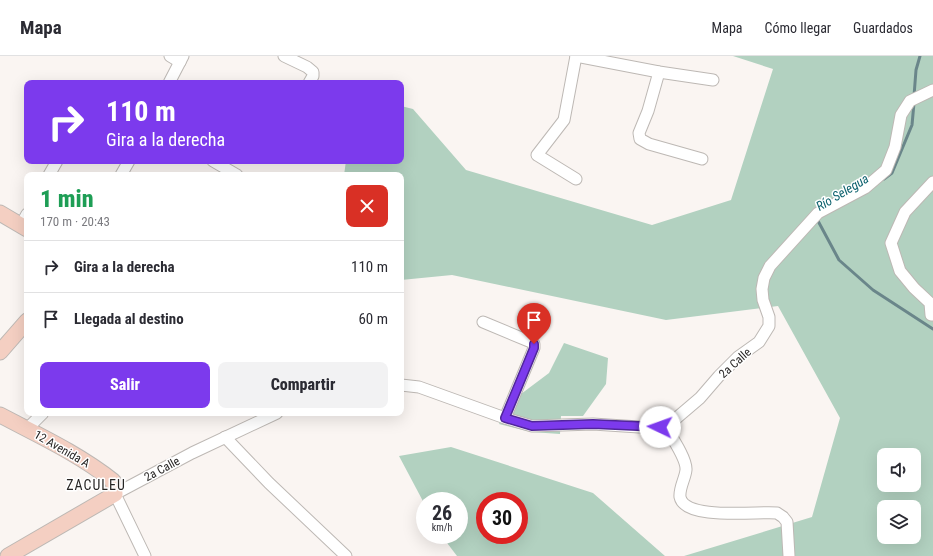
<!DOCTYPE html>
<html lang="es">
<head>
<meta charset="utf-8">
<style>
  :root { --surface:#fff; --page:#f2f2f3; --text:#2b2b33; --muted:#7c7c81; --line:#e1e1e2; --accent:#7c3aed }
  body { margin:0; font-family:"Roboto Condensed",sans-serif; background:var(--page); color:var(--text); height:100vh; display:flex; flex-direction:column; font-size:15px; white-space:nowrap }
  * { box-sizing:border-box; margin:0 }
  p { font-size:13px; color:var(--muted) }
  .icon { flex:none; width:22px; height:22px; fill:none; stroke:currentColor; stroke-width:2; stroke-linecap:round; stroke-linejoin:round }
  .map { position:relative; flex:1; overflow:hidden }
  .panel { position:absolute; left:24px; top:116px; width:380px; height:244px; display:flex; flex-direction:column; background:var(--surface); border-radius:8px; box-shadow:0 4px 16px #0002 }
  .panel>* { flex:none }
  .banner { position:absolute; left:24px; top:24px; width:380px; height:84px; border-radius:8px; box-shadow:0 4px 16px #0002; background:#7c3aed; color:#fff; overflow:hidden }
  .controls { position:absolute; left:877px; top:392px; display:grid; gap:8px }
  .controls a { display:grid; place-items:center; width:44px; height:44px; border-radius:8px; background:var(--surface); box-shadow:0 4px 16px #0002; font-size:20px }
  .speed { position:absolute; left:416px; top:436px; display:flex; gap:8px; font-size:20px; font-weight:700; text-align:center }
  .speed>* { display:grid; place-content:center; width:52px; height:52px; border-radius:50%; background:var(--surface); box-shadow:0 4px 16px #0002; line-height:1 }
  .speed small { font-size:10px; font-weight:400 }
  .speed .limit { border:6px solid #d22; background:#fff; color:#111 }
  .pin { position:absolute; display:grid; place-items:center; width:34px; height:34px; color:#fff; margin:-41px -17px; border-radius:50% 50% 50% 0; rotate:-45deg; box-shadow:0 0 4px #0007 }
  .pin .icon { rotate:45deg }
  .me { position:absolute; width:44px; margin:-22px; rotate:273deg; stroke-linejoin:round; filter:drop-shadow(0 0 3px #0008) }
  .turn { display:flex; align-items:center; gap:14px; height:84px; padding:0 16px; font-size:18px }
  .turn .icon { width:52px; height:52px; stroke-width:2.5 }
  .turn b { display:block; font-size:28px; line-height:34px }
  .round { display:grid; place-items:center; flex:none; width:42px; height:42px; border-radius:8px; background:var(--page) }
  .summary { display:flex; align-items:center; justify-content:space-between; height:68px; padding:0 16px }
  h1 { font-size:24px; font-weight:800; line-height:30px; color:#1e9e55 }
  .action { display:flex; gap:8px; margin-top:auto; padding:8px 16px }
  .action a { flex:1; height:46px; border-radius:8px; background:var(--accent); color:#fff; font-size:16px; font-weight:800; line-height:46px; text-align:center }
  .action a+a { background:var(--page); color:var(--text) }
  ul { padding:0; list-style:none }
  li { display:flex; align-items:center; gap:12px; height:52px; padding:0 16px; border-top:1px solid var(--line) }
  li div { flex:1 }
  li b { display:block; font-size:15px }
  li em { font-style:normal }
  header { display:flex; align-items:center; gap:24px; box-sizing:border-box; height:56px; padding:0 20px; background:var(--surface); border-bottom:1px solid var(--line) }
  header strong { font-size:19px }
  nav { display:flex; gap:22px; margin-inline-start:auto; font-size:14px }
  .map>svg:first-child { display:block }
  .green { fill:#b2d1c0; fill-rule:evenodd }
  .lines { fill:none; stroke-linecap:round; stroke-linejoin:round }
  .stream { stroke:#6a868a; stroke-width:3 }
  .street-casing { stroke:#bdb8b4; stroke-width:13 }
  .secondary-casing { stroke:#bdb8b4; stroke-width:17 }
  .street { stroke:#fff; stroke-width:11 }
  .secondary { stroke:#f4cfc2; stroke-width:15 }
  .route-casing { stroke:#51269a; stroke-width:10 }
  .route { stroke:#7c3aed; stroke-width:7 }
  .labels { text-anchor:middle; stroke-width:3; stroke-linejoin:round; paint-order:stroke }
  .street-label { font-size:12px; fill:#272524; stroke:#fff }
  .water-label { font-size:13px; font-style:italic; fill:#0d626e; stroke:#fff }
  .quarter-label { font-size:14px; letter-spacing:1px; fill:#272524; stroke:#fff }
</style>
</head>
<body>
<header>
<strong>Mapa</strong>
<nav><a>Mapa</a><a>Cómo llegar</a><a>Guardados</a></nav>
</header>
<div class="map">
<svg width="933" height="500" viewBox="0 0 933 500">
  <rect width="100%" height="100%" fill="#faf5f2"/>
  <g class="green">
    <path d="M733,0H933V500H684L812,461L840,362L778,250L666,264L452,219L401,224V119H344L346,105H401V50L413,53L466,114L652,169L731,144L773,13ZM884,399H914V429H884ZM884,451H914V481H884Z"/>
    <polygon points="564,287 608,302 606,328 583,360 561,360 560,378 531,376 499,368 509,347 549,317"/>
    <path d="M451,391L593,437L665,500H457L441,479H459V445H425V449L399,400ZM485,445H519V479H485Z"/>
  </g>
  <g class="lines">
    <g class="stream">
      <polyline points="914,40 916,14 920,0"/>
      <polyline points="884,123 892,117 912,69 914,47"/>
      <polyline points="817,163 839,204 873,234 933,273"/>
    </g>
    <defs>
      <g id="street">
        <polyline points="170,0 180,6"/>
        <polyline points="284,0 307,11 313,16 313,20 309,27"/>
        <polyline points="576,0 564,64 537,99 576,123"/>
        <polyline points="576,0 659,16 713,24"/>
        <polyline points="659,16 648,55 639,77 640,83 649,88 702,103"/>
        <polyline points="169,27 183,0"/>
        <polyline points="213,105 237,119"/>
        <polyline points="49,119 57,105"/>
        <polyline points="121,119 129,105"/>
        <polyline points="933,126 905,156 891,187 900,215 914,232 930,247 931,259 933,259"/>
        <polyline points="21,169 27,158"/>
        <polyline points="483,266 531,286 534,288 534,292 505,362"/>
        <polyline points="401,329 419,331 505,362 532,370 593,368 654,372 665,370 673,365 700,342 719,320 738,301 759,286 769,270 769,261 763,244 762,233 764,222 770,210 818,157 865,132 886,114 895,91 901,59 910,45 933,34"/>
        <path d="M665,370C671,380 687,403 686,414C685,423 679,432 680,441C685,465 759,455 777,457L783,461L787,466L789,500"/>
        <polyline points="27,373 43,357"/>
        <polyline points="225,381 269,427 346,500"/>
        <polyline points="145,500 115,438 192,397 277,357"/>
      </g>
      <g id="secondary">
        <polyline points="0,157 27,173"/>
        <polyline points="0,296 27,265"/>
        <path d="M0,359C38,379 79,398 113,425L115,438L8,500"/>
      </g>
    </defs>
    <use href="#street" class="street-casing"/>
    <use href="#secondary" class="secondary-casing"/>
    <use href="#street" class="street"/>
    <use href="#secondary" class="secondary"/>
  </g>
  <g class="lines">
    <defs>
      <polyline id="route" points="534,288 534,292 505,362 532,370 593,368 660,371"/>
    </defs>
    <use href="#route" class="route-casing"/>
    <use href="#route" class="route"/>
  </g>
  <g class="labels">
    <g class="street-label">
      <text transform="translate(735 307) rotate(-42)" y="4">2a Calle</text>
      <text transform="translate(62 393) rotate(30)" y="4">12 Avenida A</text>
      <text transform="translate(162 413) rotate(-28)" y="4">2a Calle</text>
    </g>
    <g class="water-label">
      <text transform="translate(842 136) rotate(-31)" y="5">Río Selegua</text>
    </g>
    <g class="quarter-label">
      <text x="96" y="434">ZACULEU</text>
    </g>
  </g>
</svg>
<div class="controls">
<a><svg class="icon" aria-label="sound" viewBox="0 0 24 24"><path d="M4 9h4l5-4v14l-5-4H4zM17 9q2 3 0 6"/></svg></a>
<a><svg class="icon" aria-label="layers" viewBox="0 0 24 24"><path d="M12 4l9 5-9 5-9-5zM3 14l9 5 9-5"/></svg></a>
</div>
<div class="speed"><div>26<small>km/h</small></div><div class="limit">30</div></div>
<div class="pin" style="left:534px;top:288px;background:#d93025"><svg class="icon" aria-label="arrive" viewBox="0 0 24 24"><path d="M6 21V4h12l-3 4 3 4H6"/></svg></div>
<svg class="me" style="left:660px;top:371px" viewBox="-20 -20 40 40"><circle r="19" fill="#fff"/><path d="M0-13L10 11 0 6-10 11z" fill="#7c3aed"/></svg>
<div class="banner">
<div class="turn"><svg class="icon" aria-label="right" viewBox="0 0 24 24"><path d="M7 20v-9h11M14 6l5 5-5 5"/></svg><div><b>110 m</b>Gira a la derecha</div></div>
</div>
<section class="panel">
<div class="summary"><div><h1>1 min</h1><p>170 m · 20:43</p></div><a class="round" style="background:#d93025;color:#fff"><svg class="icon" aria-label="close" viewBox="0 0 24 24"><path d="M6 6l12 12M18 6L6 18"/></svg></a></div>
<ul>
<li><svg class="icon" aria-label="right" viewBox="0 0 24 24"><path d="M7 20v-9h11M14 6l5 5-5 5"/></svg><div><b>Gira a la derecha</b></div><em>110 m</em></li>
<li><svg class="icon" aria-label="arrive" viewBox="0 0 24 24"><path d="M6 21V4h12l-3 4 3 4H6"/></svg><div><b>Llegada al destino</b></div><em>60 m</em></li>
</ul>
<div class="action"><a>Salir</a><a>Compartir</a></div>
</section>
</div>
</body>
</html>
